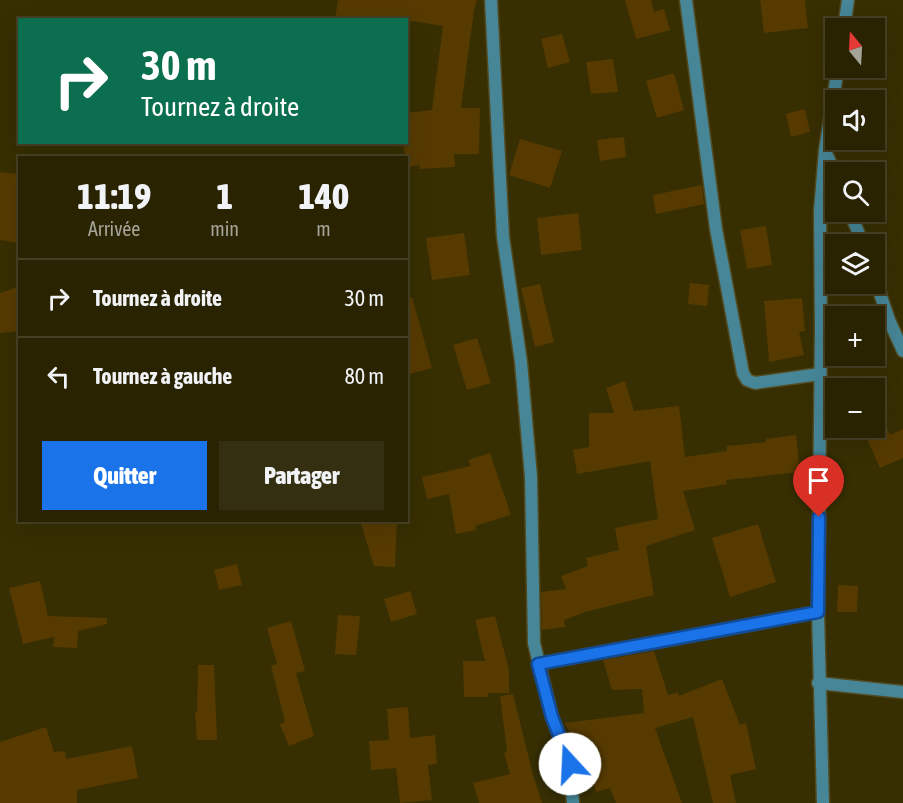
<!DOCTYPE html>
<html lang="fr">
<head>
<meta charset="utf-8">
<style>
  :root { --surface:#292302; --page:#352f11; --text:#f1f3f6; --muted:#a5a499; --line:#454024; --accent:#1a73e8 }
  body { margin:0; font-family:"Asap Condensed",sans-serif; background:var(--page); color:var(--text); height:100vh; display:flex; flex-direction:column; font-size:22px; white-space:nowrap }
  * { box-sizing:border-box; margin:0 }
  p { font-size:20px; color:var(--muted) }
  .icon { flex:none; width:33px; height:33px; fill:none; stroke:currentColor; stroke-width:2; stroke-linecap:round; stroke-linejoin:round }
  .map { position:relative; flex:1; overflow:hidden }
  .side { position:absolute; left:18px; top:156px; width:390px; height:366px; display:flex; flex-direction:column; background:var(--surface); border-radius:0px; box-shadow:0 6px 24px #0002,0 0 0 2px var(--line) }
  .side>* { flex:none }
  .hud { position:absolute; left:18px; top:18px; width:390px; height:126px; border-radius:0px; box-shadow:0 6px 24px #0002,0 0 0 2px var(--line); background:#0b6e4f; color:#fff; overflow:hidden }
  .needle { width:39px; rotate:342deg }
  .controls { position:absolute; left:825px; top:18px; display:grid; gap:12px }
  .controls a { display:grid; place-items:center; width:60px; height:60px; border-radius:0px; background:var(--surface); box-shadow:0 6px 24px #0002,0 0 0 2px var(--line); font-size:30px }
  .pin { position:absolute; display:grid; place-items:center; width:51px; height:51px; color:#fff; margin:-62px -26px; border-radius:50% 50% 50% 0; rotate:-45deg; box-shadow:0 0 6px #0007 }
  .pin .icon { rotate:45deg }
  .me { position:absolute; width:66px; margin:-33px; rotate:340deg; stroke-linejoin:round; filter:drop-shadow(0 0 4px #0008) }
  .turn { display:flex; align-items:center; gap:21px; height:126px; padding:0 24px; font-size:27px }
  .turn .icon { width:78px; height:78px; stroke-width:2.5 }
  .turn b { display:block; font-size:42px; line-height:51px }
  .eta { display:flex; justify-content:space-evenly; align-items:center; height:102px; text-align:center }
  .eta b { font-size:36px; font-weight:800; line-height:42px }
  .action { display:flex; gap:12px; margin-top:auto; padding:12px 24px }
  .action a { flex:1; height:69px; border-radius:0px; background:var(--accent); color:#fff; font-size:24px; font-weight:800; line-height:69px; text-align:center }
  .action a+a { background:var(--page); color:var(--text) }
  ul { padding:0; list-style:none }
  li { display:flex; align-items:center; gap:18px; height:78px; padding:0 24px; border-top:2px solid var(--line) }
  li div { flex:1 }
  li b { display:block; font-size:22px }
  li em { font-style:normal }
  .map>svg:first-child { display:block }
  .building { fill:#563a00 }
  .lines { fill:none; stroke-linecap:round; stroke-linejoin:round }
  .street-casing { stroke:#524a21; stroke-width:15 }
  .street { stroke:#468697; stroke-width:12 }
  .route-casing { stroke:#114b97; stroke-width:15 }
  .route { stroke:#1a73e8; stroke-width:10 }
</style>
</head>
<body>
<div class="map">
<svg width="903" height="803" viewBox="0 0 903 803">
  <rect width="100%" height="100%" fill="#372f02"/>
  <g class="building">
    <polygon points="338,0 477,0 474,10 461,108 480,108 479,154 454,154 455,167 419,169 420,165 407,167 403,142 406,142 406,113 432,110 443,26 406,20 335,20"/>
    <polygon points="625,0 651,0 654,12 664,9 670,30 636,39"/>
    <polygon points="760,0 805,0 808,28 764,33"/>
    <polygon points="562,34 570,62 548,68 541,39"/>
    <polygon points="613,59 618,92 591,94 586,62"/>
    <polygon points="674,73 684,110 657,118 646,81"/>
    <polygon points="805,109 810,132 791,137 786,114"/>
    <polygon points="624,137 626,157 600,161 597,140"/>
    <polygon points="520,139 562,151 550,188 509,175"/>
    <polygon points="0,172 20,174 20,243 0,240"/>
    <polygon points="702,185 704,204 656,214 653,195"/>
    <polygon points="578,213 582,250 541,255 537,218"/>
    <polygon points="766,226 772,265 747,269 740,230"/>
    <polygon points="464,233 470,275 432,280 426,238"/>
    <polygon points="690,283 709,285 707,306 688,304"/>
    <polygon points="540,284 554,342 535,347 521,288"/>
    <polygon points="20,286 20,331 0,333 0,293"/>
    <polygon points="412,297 432,368 406,375 406,298"/>
    <polygon points="802,298 805,331 799,332 804,355 769,362 764,301"/>
    <polygon points="477,338 491,383 467,390 453,345"/>
    <polygon points="625,381 634,411 679,406 685,457 727,451 727,446 766,442 766,439 796,435 800,472 726,480 727,484 683,491 695,530 646,546 654,595 585,612 564,620 565,627 542,630 541,592 566,589 561,576 588,566 586,558 619,550 615,528 658,519 650,461 577,474 573,450 589,447 589,413 614,413 606,388"/>
    <polygon points="862,428 887,428 890,435 903,429 903,458 880,468"/>
    <polygon points="490,453 511,515 475,526 476,530 456,534 449,494 427,499 422,477 471,466 468,460"/>
    <polygon points="360,520 397,520 395,567 374,566"/>
    <polygon points="758,524 776,582 730,597 712,538"/>
    <polygon points="237,564 242,585 219,590 214,570"/>
    <polygon points="40,581 48,616 107,618 107,624 78,631 77,648 53,647 54,637 23,644 9,588"/>
    <polygon points="838,585 858,586 857,612 837,612"/>
    <polygon points="410,591 417,614 391,622 384,599"/>
    <polygon points="338,615 360,616 356,655 335,654"/>
    <polygon points="495,616 509,670 509,693 488,693 488,697 464,697 463,661 485,661 475,620"/>
    <polygon points="291,621 305,671 296,673 314,736 289,746 280,724 285,722 271,666 277,664 267,628"/>
    <polygon points="654,651 668,695 678,692 679,696 722,679 740,725 746,723 756,769 730,775 736,803 713,803 693,717 655,728 682,803 616,803 610,788 596,792 586,754 581,756 565,723 644,713 642,689 612,690 603,660"/>
    <polygon points="198,665 214,665 217,740 197,740 195,712 197,712"/>
    <polygon points="513,694 533,775 542,803 479,803 473,783 510,774 504,753 507,752 500,696"/>
    <polygon points="408,707 410,738 435,735 437,764 428,765 432,800 400,803 396,768 371,770 369,741 389,740 387,709"/>
    <polygon points="46,727 54,752 65,751 66,759 132,746 138,778 77,790 77,803 0,803 0,742"/>
  </g>
  <g class="lines">
    <defs>
      <g id="street">
        <polyline points="491,0 503,237 521,362 531,477 534,643 552,717 570,764 573,803"/>
        <polyline points="686,0 716,229 743,373 747,380 755,383 820,374"/>
        <polyline points="844,28 848,0"/>
        <polyline points="825,151 836,175"/>
        <polyline points="850,212 863,244"/>
        <polyline points="874,276 889,320 903,351"/>
        <polyline points="538,664 818,612"/>
        <polyline points="818,683 903,692"/>
        <polyline points="823,803 818,612 821,327 820,211 825,150 838,68"/>
      </g>
    </defs>
    <use href="#street" class="street-casing"/>
    <use href="#street" class="street"/>
  </g>
  <g class="lines">
    <defs>
      <polyline id="route" points="570,764 552,717 538,664 818,612 819,517"/>
    </defs>
    <use href="#route" class="route-casing"/>
    <use href="#route" class="route"/>
  </g>
</svg>
<div class="controls">
<a><svg class="needle" viewBox="-14 -14 28 28"><path d="M0-13l5 13h-10z" fill="#e53935"/><path d="M0 13l5-13h-10z" fill="#a5a499"/></svg></a>
<a><svg class="icon" aria-label="sound" viewBox="0 0 24 24"><path d="M4 9h4l5-4v14l-5-4H4zM17 9q2 3 0 6"/></svg></a>
<a><svg class="icon" aria-label="search" viewBox="0 0 24 24"><circle cx="10" cy="10" r="6"/><path d="M15 15l6 6"/></svg></a>
<a><svg class="icon" aria-label="layers" viewBox="0 0 24 24"><path d="M12 4l9 5-9 5-9-5zM3 14l9 5 9-5"/></svg></a>
<a>+</a>
<a>−</a>
</div>
<div class="pin" style="left:819px;top:517px;background:#d93025"><svg class="icon" aria-label="arrive" viewBox="0 0 24 24"><path d="M6 21V4h12l-3 4 3 4H6"/></svg></div>
<svg class="me" style="left:570px;top:764px" viewBox="-20 -20 40 40"><circle r="19" fill="#fff"/><path d="M0-13L10 11 0 6-10 11z" fill="#1a73e8"/></svg>
<div class="hud">
<div class="turn"><svg class="icon" aria-label="right" viewBox="0 0 24 24"><path d="M7 20v-9h11M14 6l5 5-5 5"/></svg><div><b>30 m</b>Tournez à droite</div></div>
</div>
<section class="side">
<div class="eta">
<div><b>11:19</b><p>Arrivée</p></div>
<div><b>1</b><p>min</p></div>
<div><b>140</b><p>m</p></div>
</div>
<ul>
<li><svg class="icon" aria-label="right" viewBox="0 0 24 24"><path d="M7 20v-9h11M14 6l5 5-5 5"/></svg><div><b>Tournez à droite</b></div><em>30 m</em></li>
<li><svg class="icon" aria-label="left" viewBox="0 0 24 24"><path d="M17 20v-9H6M10 6l-5 5 5 5"/></svg><div><b>Tournez à gauche</b></div><em>80 m</em></li>
</ul>
<div class="action"><a>Quitter</a><a>Partager</a></div>
</section>
</div>
</body>
</html>
